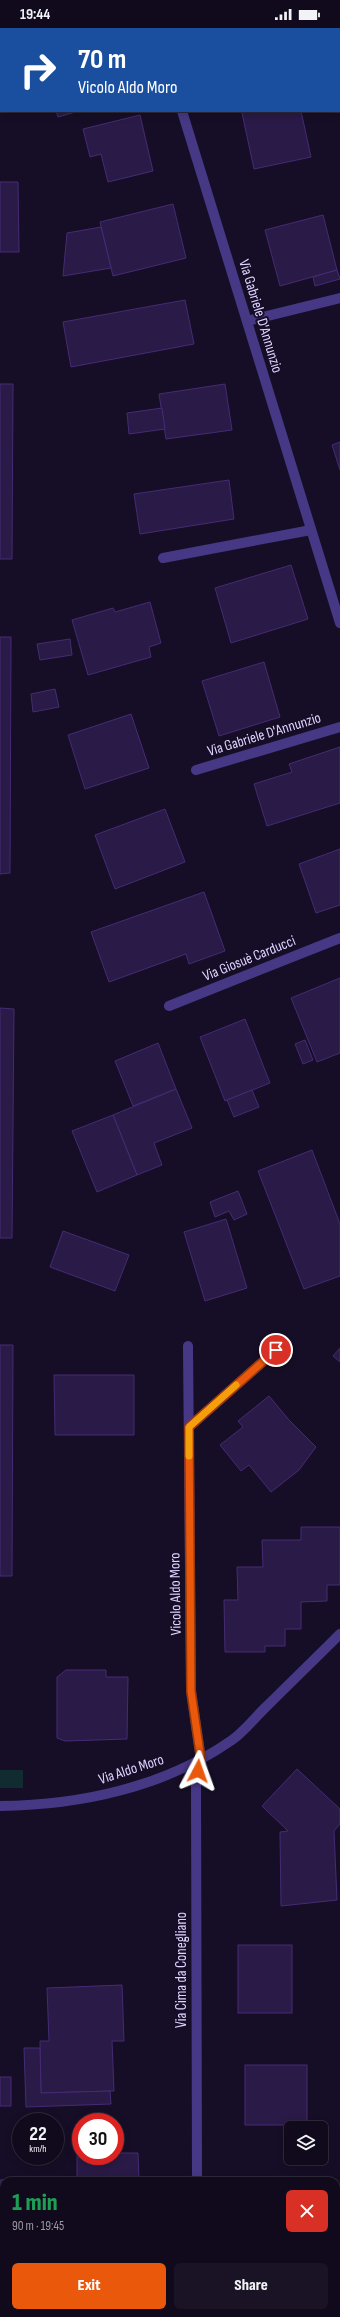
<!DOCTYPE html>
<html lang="en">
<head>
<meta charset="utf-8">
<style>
  :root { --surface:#100a1c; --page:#191325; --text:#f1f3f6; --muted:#9c9aa3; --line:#302b3b; --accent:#ea580c }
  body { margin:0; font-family:"Sofia Sans Condensed",sans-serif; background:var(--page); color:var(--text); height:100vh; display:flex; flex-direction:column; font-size:15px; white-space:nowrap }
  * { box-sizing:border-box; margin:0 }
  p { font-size:13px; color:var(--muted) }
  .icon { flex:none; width:22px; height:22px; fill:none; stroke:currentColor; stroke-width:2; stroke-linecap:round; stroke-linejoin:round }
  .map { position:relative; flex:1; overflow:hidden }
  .side { position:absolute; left:0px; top:2149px; width:340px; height:140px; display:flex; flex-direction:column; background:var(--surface); border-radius:12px 12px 0 0; box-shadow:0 2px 10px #0003,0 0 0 1px var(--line) }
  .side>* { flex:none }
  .banner { position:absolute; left:0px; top:0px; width:340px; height:84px; box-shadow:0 2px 10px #0003,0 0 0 1px var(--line); background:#1a4fa0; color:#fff; overflow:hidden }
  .tools { position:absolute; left:284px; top:2093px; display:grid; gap:8px }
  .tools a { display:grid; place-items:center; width:44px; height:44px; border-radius:6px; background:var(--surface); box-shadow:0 2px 10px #0003,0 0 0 1px var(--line); font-size:20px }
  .speed { position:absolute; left:12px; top:2085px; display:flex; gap:8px; font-size:20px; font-weight:700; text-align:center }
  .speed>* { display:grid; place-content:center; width:52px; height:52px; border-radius:50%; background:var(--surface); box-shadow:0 2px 10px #0003,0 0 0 1px var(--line); line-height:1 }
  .speed small { font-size:10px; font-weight:400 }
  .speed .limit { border:6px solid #d22; background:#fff; color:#111 }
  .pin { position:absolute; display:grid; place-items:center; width:34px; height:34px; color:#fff; margin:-17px; border:2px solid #fff; border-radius:50%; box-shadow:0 1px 4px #0007 }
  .me { position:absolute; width:44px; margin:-22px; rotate:4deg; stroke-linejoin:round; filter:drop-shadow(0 0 3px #0008) }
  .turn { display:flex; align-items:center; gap:14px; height:84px; padding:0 12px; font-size:18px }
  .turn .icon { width:52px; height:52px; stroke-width:2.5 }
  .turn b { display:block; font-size:28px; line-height:34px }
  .round { display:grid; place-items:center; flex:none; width:42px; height:42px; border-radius:6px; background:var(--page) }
  .summary { display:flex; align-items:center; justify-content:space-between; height:68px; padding:0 12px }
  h1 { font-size:24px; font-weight:800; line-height:30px; color:#1e9e55 }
  .cta { display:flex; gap:8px; margin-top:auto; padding:8px 12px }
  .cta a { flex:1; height:46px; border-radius:6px; background:var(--accent); color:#fff; font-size:16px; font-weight:800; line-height:46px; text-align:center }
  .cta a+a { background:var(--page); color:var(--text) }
  .status { display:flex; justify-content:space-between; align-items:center; height:28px; padding:0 20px; background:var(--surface); direction:ltr }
  .status svg { height:11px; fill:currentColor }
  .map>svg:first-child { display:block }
  .green { fill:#112c30 }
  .building { fill:#2a1a47; stroke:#452b74 }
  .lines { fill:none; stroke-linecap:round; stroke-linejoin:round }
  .minor { stroke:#473886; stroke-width:10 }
  .tertiary { stroke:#473886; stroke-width:10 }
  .route-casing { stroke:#983908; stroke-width:10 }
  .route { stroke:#ea580c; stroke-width:7 }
  .slow { stroke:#f59e0b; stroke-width:7 }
  .labels { text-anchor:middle; stroke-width:4; stroke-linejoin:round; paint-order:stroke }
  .street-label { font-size:15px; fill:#dfd3ff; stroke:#160e26 }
</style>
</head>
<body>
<div class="status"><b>19:44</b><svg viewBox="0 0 49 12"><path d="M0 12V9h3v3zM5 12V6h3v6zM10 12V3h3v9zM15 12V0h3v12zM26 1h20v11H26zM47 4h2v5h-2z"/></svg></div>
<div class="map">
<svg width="340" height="2289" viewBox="0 0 340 2289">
  <rect width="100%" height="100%" fill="#160e26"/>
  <rect class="green" x="0" y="1742" width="23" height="18"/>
  <g class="building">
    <polygon points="212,0 268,0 268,1 208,1"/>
    <polygon points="321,0 340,0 340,20 339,1"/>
    <polygon points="56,83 79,83 58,89"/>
    <polygon points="252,83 301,83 311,129 254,141 242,85"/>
    <polygon points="140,87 153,143 108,154 101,126 90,129 83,101"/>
    <polygon points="0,154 18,154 19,224 0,224"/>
    <polygon points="173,176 186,230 113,248 100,194"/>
    <polygon points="323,187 337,242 280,258 265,202"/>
    <polygon points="101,199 111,240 63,248 67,205"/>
    <polygon points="337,242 340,251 315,258 313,249"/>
    <polygon points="185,272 194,316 71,339 63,294"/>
    <polygon points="0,356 13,356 12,531 0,531"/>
    <polygon points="225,356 232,402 166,411 159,366"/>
    <polygon points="162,380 165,401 129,406 127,385"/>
    <polygon points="340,414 340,442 332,417"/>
    <polygon points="229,452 234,491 140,506 134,466"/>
    <polygon points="291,537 308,591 231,615 215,560"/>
    <polygon points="150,574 161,615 149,619 151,629 88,647 72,592 113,580 115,584"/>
    <polygon points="0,609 11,609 10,845 0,846"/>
    <polygon points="70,611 72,627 40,632 37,616"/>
    <polygon points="264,634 280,689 219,708 202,653"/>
    <polygon points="55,661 59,679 33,684 31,666"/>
    <polygon points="131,686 149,740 85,761 68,707"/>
    <polygon points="340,719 340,775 267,798 254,756 292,744 289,736"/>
    <polygon points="165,781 185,834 115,861 95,807"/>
    <polygon points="340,821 340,877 316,885 299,836"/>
    <polygon points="204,864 225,923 189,936 186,926 109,954 91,904"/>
    <polygon points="340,950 340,1025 317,1034 291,970"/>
    <polygon points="0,980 14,981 12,1210 0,1210"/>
    <polygon points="245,991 270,1055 225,1073 200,1009"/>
    <polygon points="305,1012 313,1032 303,1036 295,1016"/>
    <polygon points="158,1015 176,1061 133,1078 115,1033"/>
    <polygon points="176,1061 192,1100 154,1115 162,1137 137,1147 113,1087"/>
    <polygon points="252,1062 259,1079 234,1089 227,1072"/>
    <polygon points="113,1087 137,1147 97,1164 72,1103"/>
    <polygon points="312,1122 340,1196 340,1248 304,1261 258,1143"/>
    <polygon points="238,1163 247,1186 234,1192 229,1183 215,1189 210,1174"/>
    <polygon points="226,1191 247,1260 205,1273 184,1204"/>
    <polygon points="63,1203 129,1227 115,1263 50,1239"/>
    <polygon points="0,1317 13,1317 12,1548 0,1548"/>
    <polygon points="340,1320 340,1334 333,1328"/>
    <polygon points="54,1347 134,1347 134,1407 55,1407"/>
    <polygon points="269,1368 289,1392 316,1419 299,1442 271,1464 249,1437 241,1443 220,1417 243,1399 238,1393"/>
    <polygon points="301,1499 340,1499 340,1557 327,1557 327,1573 301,1574 301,1601 285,1601 285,1618 265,1618 265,1624 225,1624 224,1572 238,1572 237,1539 263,1539 262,1512 301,1512"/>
    <polygon points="66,1642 106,1642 106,1649 128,1649 127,1711 65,1713 57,1710 57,1649"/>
    <polygon points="297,1741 340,1781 340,1796 334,1803 337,1872 281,1878 280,1804 288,1803 262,1778"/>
    <rect x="238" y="1917" width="54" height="68"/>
    <polygon points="122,1957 124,2013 112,2013 114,2063 41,2065 40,2013 49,2013 47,1960"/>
    <polygon points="24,2020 40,2020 41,2065 110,2063 111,2076 26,2079"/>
    <rect x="245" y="2037" width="62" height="60"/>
    <rect x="0" y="2049" width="11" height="29"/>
    <polygon points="77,2125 81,2125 81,2128 115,2128 115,2125 138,2125 139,2153 77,2153"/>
    <polygon points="245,2149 316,2151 316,2153 245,2153"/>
    <polygon points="36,2150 36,2153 4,2153 4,2237 0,2237 0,2152"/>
    <rect x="0" y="2237" width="4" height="17"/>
    <polygon points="0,2274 4,2274 4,2285 25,2285 25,2289 0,2289"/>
    <rect x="248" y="2285" width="62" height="4"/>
  </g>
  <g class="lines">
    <g class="minor">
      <polyline points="156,0 157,1"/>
      <polyline points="182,83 340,595"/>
      <polyline points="247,293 340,270"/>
      <polyline points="163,530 311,502"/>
      <polyline points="196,742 340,699"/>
      <polyline points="169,978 340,910"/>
      <polyline points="188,1318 191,1663 201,1732 196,1755 197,2153"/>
      <polyline points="189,1399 276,1322"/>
      <polyline points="197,2285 197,2289"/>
    </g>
    <path class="tertiary" d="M0,1778C81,1777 165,1759 232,1712C245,1703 255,1689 267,1678C291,1654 316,1630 340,1606"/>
  </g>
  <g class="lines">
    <defs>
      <polyline id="route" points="198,1743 201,1732 191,1663 189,1399 276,1322"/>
    </defs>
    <use href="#route" class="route-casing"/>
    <use href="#route" class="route"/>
    <polyline class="slow" points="189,1428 189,1399 236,1357"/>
  </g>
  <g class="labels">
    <g class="street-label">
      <text transform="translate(261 288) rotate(73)" y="5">Via Gabriele D'Annunzio</text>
      <text transform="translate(264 706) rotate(-17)" y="5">Via Gabriele D'Annunzio</text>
      <text transform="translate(249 930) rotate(-22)" y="5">Via Giosuè Carducci</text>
      <text transform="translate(175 1566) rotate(-91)" y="5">Vicolo Aldo Moro</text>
      <text transform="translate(131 1741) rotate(-18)" y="5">Via Aldo Moro</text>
      <text transform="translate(181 1942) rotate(-90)" y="5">Via Cima da Conegliano</text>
    </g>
  </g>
</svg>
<div class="tools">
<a><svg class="icon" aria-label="layers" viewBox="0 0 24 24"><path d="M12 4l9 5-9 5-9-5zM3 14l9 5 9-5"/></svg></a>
</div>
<div class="speed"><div>22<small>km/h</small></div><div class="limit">30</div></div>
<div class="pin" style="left:276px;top:1322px;background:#d93025"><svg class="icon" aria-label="arrive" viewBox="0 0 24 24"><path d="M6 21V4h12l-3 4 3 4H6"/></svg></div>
<svg class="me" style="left:198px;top:1743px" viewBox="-20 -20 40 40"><path d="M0-17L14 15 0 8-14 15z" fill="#ea580c" stroke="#fff" stroke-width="4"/></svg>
<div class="banner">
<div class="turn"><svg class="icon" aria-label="right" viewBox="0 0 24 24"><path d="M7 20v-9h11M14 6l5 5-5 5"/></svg><div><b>70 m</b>Vicolo Aldo Moro</div></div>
</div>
<section class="side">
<div class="summary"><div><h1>1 min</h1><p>90 m · 19:45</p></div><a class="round" style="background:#d93025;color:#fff"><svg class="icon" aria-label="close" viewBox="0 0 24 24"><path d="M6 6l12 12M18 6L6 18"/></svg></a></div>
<div class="cta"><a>Exit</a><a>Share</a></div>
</section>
</div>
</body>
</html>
